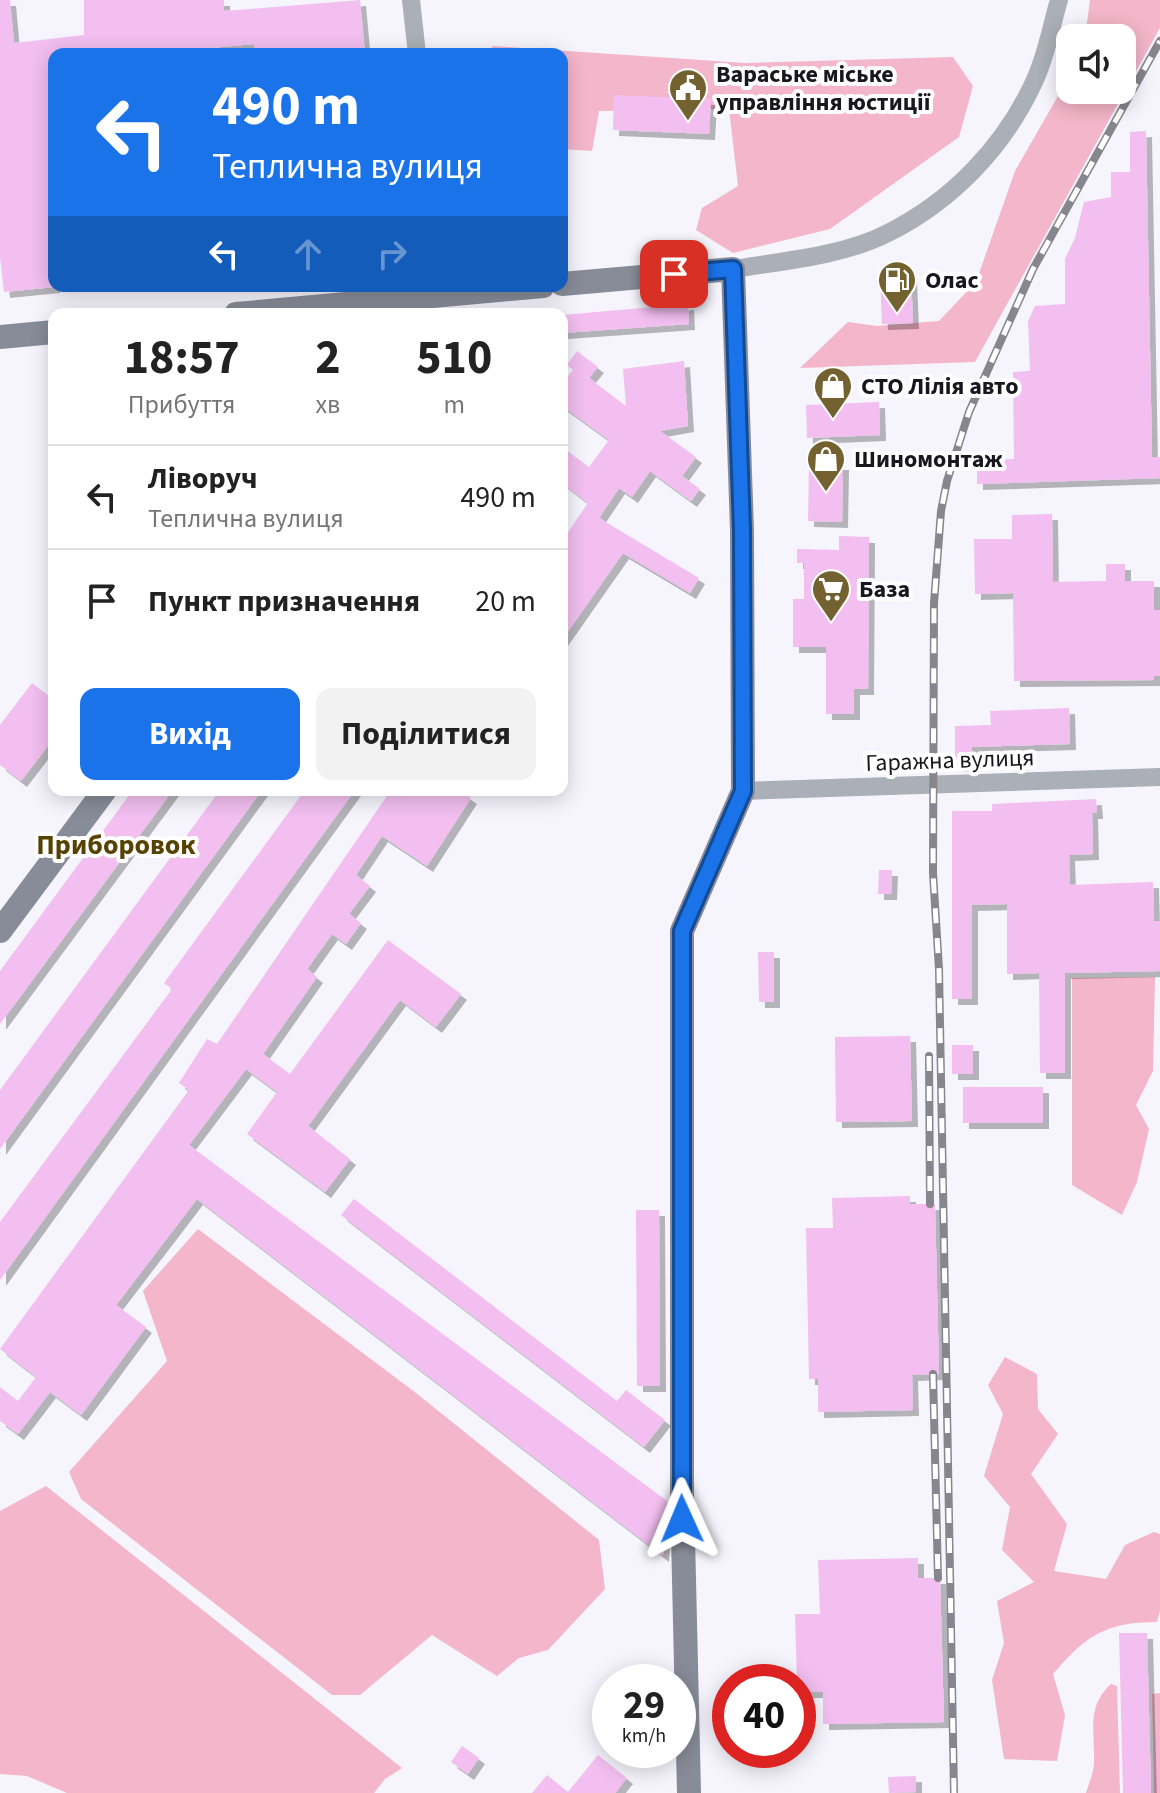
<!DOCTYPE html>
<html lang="uk">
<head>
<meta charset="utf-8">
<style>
  :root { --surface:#fff; --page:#f2f2f2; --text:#222; --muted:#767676; --line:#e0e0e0; --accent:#1a73e8 }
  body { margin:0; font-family:"Source Sans 3",sans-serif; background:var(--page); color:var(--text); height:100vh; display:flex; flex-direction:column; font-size:30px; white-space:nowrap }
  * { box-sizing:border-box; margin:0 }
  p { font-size:26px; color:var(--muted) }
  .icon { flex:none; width:44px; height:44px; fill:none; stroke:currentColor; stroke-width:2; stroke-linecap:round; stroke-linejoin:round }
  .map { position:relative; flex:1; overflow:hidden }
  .sheet { position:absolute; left:48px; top:308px; width:520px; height:488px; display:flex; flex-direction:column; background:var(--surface); border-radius:16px; box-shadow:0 4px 20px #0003 }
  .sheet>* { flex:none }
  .top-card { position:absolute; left:48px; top:48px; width:520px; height:244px; border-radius:16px; box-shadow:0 4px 20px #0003; background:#1a73e8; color:#fff; overflow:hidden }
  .tools { position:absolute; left:1056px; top:24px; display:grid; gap:16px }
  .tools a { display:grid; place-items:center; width:80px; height:80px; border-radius:16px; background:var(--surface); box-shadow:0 4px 20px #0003; font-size:40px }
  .speed { position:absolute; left:592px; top:1664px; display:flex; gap:16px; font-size:40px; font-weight:700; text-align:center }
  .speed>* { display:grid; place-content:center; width:104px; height:104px; border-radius:50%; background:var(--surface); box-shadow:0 4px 20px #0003; line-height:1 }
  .speed small { font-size:20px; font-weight:400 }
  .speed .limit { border:12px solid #d22; background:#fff; color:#111 }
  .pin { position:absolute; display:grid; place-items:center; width:68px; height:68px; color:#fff; margin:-34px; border-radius:16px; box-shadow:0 4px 12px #0006 }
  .me { position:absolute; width:88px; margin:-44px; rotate:359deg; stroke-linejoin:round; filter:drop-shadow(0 0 6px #0008) }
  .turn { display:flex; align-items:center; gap:28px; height:168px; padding:0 32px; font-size:36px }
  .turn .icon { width:104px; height:104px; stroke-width:2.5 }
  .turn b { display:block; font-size:56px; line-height:68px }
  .lanes { display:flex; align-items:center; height:76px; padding:0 32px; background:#0003; justify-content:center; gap:40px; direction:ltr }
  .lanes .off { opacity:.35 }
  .eta { display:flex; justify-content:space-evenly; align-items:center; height:136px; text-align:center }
  .eta b { font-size:48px; font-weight:700; line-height:56px }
  .cta { display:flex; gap:16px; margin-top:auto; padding:16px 32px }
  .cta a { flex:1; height:92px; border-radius:16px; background:var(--accent); color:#fff; font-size:32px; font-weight:700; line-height:92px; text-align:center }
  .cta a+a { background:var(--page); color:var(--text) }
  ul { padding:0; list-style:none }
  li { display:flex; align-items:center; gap:24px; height:104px; padding:0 32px; border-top:2px solid var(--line) }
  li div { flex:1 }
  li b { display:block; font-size:30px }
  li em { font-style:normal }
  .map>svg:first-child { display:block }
  .green { fill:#f4b6ca }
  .building { fill:#f2bff0; filter:url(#shadow) }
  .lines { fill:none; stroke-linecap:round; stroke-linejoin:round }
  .street { stroke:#abafb7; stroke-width:18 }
  .secondary { stroke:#878c98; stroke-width:24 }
  .rail-casing { stroke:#87858d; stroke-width:8 }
  .rail { stroke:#fff; stroke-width:5; stroke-dasharray:15; stroke-linecap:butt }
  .route-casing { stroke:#114b97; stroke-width:20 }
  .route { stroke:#1a73e8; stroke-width:14 }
  .labels { text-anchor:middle; stroke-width:8; stroke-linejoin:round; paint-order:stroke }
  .poi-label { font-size:24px; font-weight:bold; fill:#19171e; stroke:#fff; text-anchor:start }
  .street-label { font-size:24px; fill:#19171e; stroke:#fff }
  .quarter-label { font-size:28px; font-weight:bold; fill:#564301; stroke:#fff }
</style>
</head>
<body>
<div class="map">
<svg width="1160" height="1793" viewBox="0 0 1160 1793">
  <defs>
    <filter id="shadow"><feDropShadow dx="6" dy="6" stdDeviation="0" flood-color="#0004"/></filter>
  </defs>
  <rect width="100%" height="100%" fill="#f6f4fc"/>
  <g class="green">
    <polygon points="1090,0 1160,0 1160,28 975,362 800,368 848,322 877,326 939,321 976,282 1015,171 1070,75 1070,90 1122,90 1122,38 1085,38"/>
    <polygon points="493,46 745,63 953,57 973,86 959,137 830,229 733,253 696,230 702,208 738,186 729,109 599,111 592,151 562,149 562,54 485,54"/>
    <polygon points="1155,977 1153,1071 1136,1105 1149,1129 1137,1182 1122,1215 1072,1185 1072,978"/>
    <polygon points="198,1229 416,1393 599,1540 605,1589 548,1650 519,1658 497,1676 432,1635 360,1695 332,1695 81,1499 69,1472 167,1361 143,1291"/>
    <path d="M1005,1357L1037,1374L1038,1409L1058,1434L1031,1474L1067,1524L1054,1571L1106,1579L1125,1545L1154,1532L1160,1534V1611L1157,1622C1105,1622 1086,1636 1053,1674L1065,1715L1057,1761L1004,1759L992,1680L1004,1643L997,1601L1034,1582L1002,1550L1010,1507L984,1476L1003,1414L988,1385Z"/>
    <polygon points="46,1486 402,1768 385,1779 374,1793 67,1793 27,1776 0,1774 0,1511"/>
    <path d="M1111,1684L1117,1686L1120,1793H1086C1089,1783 1094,1772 1094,1762C1095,1731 1086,1707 1111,1684Z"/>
    <polygon points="1160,1693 1160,1793 1154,1793 1152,1694"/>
  </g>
  <g class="building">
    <polygon points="0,0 10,0 14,43 84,35 84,0 224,0 224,11 360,0 365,54 254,54 254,44 145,54 54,54 54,287 4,292 0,257"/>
    <polygon points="614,95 711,99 709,134 613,130"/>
    <polygon points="1146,131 1152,457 1160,457 1160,478 977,484 977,460 1014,459 1013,372 1030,371 1028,321 1035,306 1065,304 1065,259 1075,238 1084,202 1111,197 1111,172 1130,172 1130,132"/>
    <polygon points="911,274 913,323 882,324 880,275"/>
    <polygon points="688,304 689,324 562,333 562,315"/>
    <polygon points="577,351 598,367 589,378 626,406 623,369 684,361 688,426 660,431 696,457 682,476 700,489 691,501 650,471 632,497 619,488 599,518 699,578 690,593 623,553 562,640 562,541 588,503 562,483 562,447 589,467 609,440 562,406 562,384 573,370 567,365"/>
    <polygon points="879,402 880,435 807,438 806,405"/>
    <polygon points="809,464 843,464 842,522 808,521"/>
    <polygon points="1052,514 1053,582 1106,581 1106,564 1125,564 1125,581 1154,581 1154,610 1160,610 1160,676 1154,676 1154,680 1014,681 1013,593 975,594 974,539 1012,539 1012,515"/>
    <polygon points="839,536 869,537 868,689 854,689 854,714 826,714 826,647 793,647 793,599 804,599 804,563 797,563 797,549 839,550"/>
    <polygon points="32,683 54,700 54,738 21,781 0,765 0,725"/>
    <polygon points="1069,708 1070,744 972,747 972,766 955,766 955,726 991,725 990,711"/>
    <polygon points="133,790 173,790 0,1024 0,971"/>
    <polygon points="220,790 262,790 0,1149 0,1090"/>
    <polygon points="305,790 355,790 0,1280 0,1222 172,989 164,983"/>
    <polygon points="391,790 459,790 471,798 427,866 382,836 356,875 370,886 349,914 361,923 346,944 332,934 307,969 317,977 263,1054 290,1074 388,940 461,994 436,1027 400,1000 308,1126 350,1159 325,1192 247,1134 277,1092 246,1069 189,1145 667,1501 663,1556 197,1199 116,1305 146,1327 81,1415 50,1392 18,1434 0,1421 0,1387 18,1401 36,1377 0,1349 189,1090 179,1083 207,1039 217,1044"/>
    <polygon points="1096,799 1097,813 1092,813 1093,854 1069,855 1070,885 1153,882 1154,921 1160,921 1160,971 1065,973 1065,1073 1040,1073 1039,973 1007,974 1007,904 972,905 972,999 952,999 952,811 992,811 992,804"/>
    <polygon points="879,870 892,870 891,894 878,894"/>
    <polygon points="758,952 774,952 774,1002 759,1002"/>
    <polygon points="910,1036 912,1121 836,1122 835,1037"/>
    <rect x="952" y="1045" width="21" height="29"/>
    <rect x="963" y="1087" width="80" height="36"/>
    <polygon points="910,1196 910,1204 935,1204 939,1374 912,1375 913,1410 818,1412 818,1379 809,1379 806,1228 833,1228 832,1198"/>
    <polygon points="354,1199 617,1401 626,1390 665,1420 644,1447 341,1215"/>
    <polygon points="636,1210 659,1210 660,1386 637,1386"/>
    <polygon points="918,1558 918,1578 940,1578 944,1722 823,1724 823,1692 798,1692 797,1682 795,1614 820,1614 818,1560"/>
    <polygon points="1119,1633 1147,1633 1151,1793 1123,1793"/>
    <polygon points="462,1746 479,1758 468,1774 451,1762"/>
    <polygon points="598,1755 627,1778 615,1793 532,1793 547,1775 568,1792"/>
    <polygon points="916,1776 916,1792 889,1793 888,1777"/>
  </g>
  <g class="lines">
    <g class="street">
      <polyline points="411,0 417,54"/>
      <path d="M733,269C783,261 843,256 888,233C952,201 1004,147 1034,82C1046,57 1051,27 1059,0"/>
      <polyline points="743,791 1160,777"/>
    </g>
    <g class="secondary">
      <polyline points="562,284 733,269 742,530 743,791 682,931 682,1494 689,1793"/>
      <polyline points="236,314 543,286"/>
      <polyline points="0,337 54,332"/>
      <polyline points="0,931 105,790"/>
    </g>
    <defs>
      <g id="rail">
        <polyline points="929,1056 930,1204"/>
        <polyline points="933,1374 938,1578"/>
        <polyline points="954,1793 939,969 933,873 934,603 941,511 947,481 969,412 1033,269 1160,41"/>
      </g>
    </defs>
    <use href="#rail" class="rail-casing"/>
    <use href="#rail" class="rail"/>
  </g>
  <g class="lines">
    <defs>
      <polyline id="route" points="674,274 733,269 742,530 743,791 682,931 682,1519"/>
    </defs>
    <use href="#route" class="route-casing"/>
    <use href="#route" class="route"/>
  </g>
  <defs>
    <symbol id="civic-pin" viewBox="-11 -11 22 30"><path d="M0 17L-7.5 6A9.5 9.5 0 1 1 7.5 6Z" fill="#73612f" stroke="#fff"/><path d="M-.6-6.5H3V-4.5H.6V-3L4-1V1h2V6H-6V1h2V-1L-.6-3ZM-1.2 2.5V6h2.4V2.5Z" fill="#fff"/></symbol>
    <symbol id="fuel-pin" viewBox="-11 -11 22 30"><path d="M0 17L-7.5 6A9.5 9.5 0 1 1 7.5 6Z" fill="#73612f" stroke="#fff"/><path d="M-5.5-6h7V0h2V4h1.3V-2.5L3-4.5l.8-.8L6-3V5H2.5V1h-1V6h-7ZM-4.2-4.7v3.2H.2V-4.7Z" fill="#fff"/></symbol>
    <symbol id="shop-pin" viewBox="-11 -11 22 30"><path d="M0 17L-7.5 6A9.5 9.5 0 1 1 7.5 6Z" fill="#73612f" stroke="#fff"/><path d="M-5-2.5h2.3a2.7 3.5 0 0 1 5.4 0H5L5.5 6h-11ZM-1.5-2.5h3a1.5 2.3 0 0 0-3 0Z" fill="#fff"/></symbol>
    <symbol id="supermarket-pin" viewBox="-11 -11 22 30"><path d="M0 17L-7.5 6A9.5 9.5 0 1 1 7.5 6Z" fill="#73612f" stroke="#fff"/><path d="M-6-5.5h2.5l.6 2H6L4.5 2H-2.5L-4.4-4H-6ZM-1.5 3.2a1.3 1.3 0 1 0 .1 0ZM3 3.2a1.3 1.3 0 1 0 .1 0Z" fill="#fff"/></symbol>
  </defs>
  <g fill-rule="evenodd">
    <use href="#civic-pin" x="666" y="66" width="44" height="60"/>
    <use href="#fuel-pin" x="875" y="258" width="44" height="60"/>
    <use href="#shop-pin" x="811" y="364" width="44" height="60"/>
    <use href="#shop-pin" x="804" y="437" width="44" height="60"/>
    <use href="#supermarket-pin" x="809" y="567" width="44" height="60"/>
  </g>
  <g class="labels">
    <g class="poi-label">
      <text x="716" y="82">Вараське міське<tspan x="716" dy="28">управління юстиції</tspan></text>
      <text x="925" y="288">Олас</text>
      <text x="861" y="394">СТО Лілія авто</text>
      <text x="854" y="467">Шиномонтаж</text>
      <text x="859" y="597">База</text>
    </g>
    <g class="street-label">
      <text transform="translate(950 760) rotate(-2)" y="8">Гаражна вулиця</text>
    </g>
    <g class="quarter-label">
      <text x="116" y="854">Приборовок</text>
    </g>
  </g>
</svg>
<div class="tools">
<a><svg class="icon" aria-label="sound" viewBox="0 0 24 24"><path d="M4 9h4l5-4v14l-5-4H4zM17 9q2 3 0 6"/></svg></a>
</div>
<div class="speed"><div>29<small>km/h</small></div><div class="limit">40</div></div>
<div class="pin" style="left:674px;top:274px;background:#d93025"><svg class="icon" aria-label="arrive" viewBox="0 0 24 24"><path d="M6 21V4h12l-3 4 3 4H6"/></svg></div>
<svg class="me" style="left:682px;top:1519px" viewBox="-20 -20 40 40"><path d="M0-17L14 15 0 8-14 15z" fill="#1a73e8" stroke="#fff" stroke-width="4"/></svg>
<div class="top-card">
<div class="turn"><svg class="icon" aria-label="left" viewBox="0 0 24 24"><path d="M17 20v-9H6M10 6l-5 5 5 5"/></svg><div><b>490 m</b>Теплична вулиця</div></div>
<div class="lanes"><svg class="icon" aria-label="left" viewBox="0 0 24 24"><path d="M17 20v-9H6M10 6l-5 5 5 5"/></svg><svg class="icon off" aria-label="ahead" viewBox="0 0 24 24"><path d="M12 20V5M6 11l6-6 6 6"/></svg><svg class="icon off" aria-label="right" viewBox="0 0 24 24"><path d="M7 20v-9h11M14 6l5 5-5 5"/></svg></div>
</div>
<section class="sheet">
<div class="eta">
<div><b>18:57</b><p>Прибуття</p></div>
<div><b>2</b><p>хв</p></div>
<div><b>510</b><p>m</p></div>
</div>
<ul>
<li><svg class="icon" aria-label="left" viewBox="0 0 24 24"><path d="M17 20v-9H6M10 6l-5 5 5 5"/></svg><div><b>Ліворуч</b><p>Теплична вулиця</p></div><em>490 m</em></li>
<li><svg class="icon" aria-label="arrive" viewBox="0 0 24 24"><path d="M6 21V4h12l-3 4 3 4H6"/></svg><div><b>Пункт призначення</b></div><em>20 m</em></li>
</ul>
<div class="cta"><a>Вихід</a><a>Поділитися</a></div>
</section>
</div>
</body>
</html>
